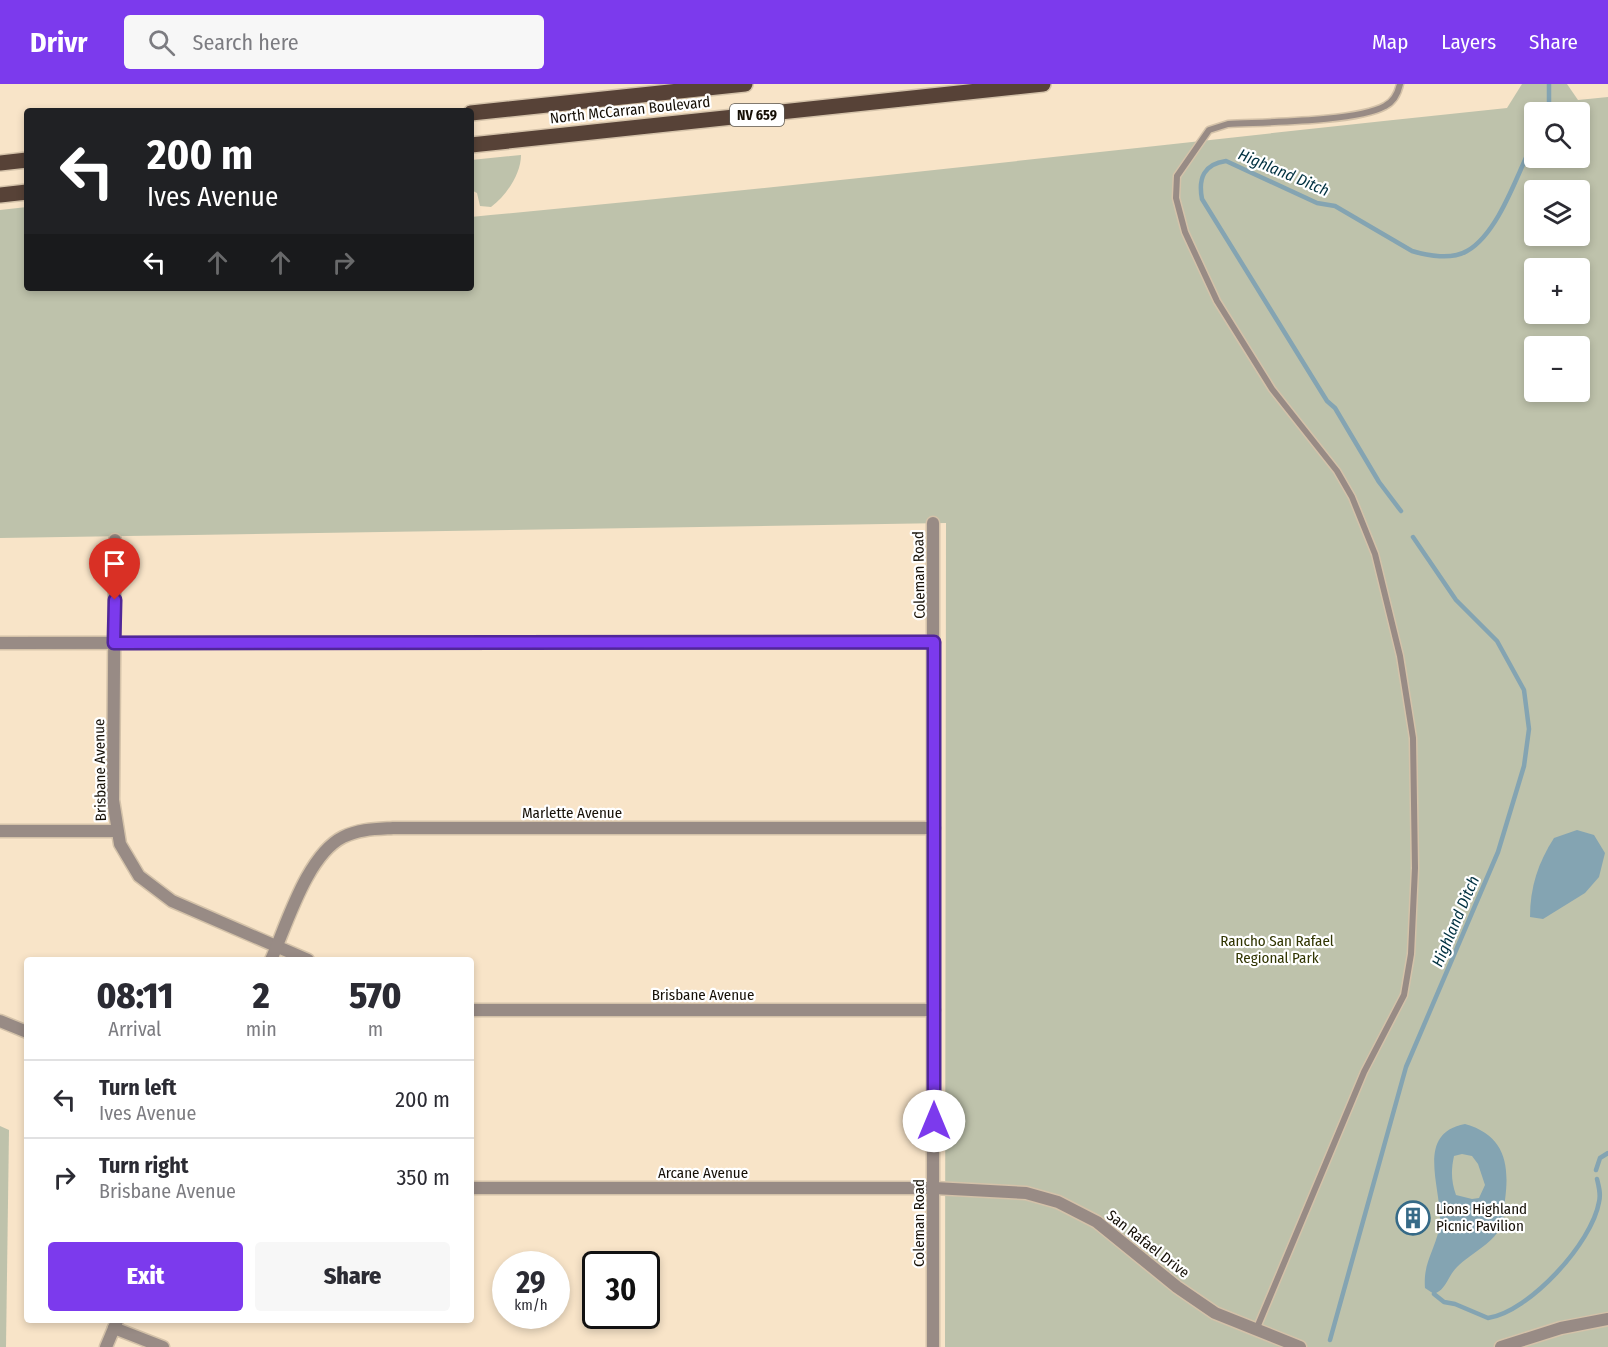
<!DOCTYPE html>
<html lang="en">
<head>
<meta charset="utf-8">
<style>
  :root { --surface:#fff; --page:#f7f7f7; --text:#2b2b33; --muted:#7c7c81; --line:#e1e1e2; --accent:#7c3aed }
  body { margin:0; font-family:"Fira Sans Condensed",sans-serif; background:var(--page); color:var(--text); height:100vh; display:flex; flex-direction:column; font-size:22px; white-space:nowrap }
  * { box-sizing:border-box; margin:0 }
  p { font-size:20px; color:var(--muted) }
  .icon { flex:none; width:33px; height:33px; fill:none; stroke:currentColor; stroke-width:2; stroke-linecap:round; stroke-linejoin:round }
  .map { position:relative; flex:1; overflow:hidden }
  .drawer { position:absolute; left:24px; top:873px; width:450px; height:366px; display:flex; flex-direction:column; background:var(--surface); border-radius:6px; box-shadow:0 3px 9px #0003 }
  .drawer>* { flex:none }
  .hud { position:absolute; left:24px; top:24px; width:450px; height:183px; border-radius:6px; box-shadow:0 3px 9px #0003; background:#202124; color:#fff; overflow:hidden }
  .fabs { position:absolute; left:1524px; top:18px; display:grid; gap:12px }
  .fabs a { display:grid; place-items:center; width:66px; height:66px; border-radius:6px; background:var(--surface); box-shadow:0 3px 9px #0003; font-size:30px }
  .speed { position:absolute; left:492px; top:1167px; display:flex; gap:12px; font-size:30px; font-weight:700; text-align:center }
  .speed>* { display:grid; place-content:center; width:78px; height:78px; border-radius:50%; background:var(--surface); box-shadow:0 3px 9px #0003; line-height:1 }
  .speed small { font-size:15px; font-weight:400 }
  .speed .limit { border:3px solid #111; border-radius:9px; background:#fff; color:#111 }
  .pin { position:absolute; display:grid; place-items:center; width:51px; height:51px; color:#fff; margin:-62px -26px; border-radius:50% 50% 50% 0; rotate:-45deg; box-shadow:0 0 6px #0007 }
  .pin .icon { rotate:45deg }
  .me { position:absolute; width:66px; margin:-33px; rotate:0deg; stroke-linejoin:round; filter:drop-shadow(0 0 4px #0008) }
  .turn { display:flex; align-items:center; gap:21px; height:126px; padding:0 24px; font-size:27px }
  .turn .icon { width:78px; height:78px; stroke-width:2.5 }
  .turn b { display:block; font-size:42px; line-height:51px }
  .lanes { display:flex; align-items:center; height:57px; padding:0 24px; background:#0003; justify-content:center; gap:30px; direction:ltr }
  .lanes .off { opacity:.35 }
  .eta { display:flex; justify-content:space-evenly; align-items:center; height:102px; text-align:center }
  .eta b { font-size:36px; font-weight:800; line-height:42px }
  .cta { display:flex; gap:12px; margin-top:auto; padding:12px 24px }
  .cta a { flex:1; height:69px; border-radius:6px; background:var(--accent); color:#fff; font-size:24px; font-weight:800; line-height:69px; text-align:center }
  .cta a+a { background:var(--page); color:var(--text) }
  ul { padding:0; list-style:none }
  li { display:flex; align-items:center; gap:18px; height:78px; padding:0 24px; border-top:2px solid var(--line) }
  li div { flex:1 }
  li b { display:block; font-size:22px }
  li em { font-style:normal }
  header { display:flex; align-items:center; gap:36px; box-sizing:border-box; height:84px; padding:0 30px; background:var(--accent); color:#fff }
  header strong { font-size:28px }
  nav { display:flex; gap:33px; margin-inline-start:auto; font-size:21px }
  .search { width:420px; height:54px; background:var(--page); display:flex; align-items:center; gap:15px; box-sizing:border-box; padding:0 21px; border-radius:6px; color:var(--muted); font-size:22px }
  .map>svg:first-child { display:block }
  .green { fill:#bec2ab; fill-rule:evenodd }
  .water { fill:#84a4b2; fill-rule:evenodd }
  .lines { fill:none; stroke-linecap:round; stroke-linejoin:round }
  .stream { stroke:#84a4b2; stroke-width:4.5 }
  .service-casing { stroke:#d4c2a9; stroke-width:9 }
  .minor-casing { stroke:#d4c2a9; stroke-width:15 }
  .primary-casing { stroke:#d4c2a9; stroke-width:18 }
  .service { stroke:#988b85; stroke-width:6 }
  .minor { stroke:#988b85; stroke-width:12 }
  .primary { stroke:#574237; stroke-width:15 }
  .route-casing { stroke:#51269a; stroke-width:15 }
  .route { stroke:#7c3aed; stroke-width:10 }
  .labels { text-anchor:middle; stroke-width:4.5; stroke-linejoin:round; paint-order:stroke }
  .shield { fill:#fff; stroke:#5b5751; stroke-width:1.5 }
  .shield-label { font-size:14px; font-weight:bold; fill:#150f06 }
  .street-label { font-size:15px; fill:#150f06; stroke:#fff }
  .park-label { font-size:15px; fill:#303400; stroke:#fff }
  .poi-label { font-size:15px; fill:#150f06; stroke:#fff; text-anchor:start }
  .water-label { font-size:16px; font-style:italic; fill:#003141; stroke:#fff }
</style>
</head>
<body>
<header>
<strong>Drivr</strong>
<div class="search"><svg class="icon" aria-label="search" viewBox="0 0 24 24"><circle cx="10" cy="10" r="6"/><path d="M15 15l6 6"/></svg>Search here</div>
<nav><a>Map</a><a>Layers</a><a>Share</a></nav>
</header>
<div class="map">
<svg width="1608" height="1263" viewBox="0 0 1608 1263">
  <rect width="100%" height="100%" fill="#f8e4c8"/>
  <g class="green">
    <path d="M1522,0H1567L1578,16L1608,13V1263H945L946,439L0,454V126L27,123V204H471V133C817,101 1162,60 1507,24ZM1534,28H1580V74H1534ZM1534,106H1580V152H1534ZM1534,184H1580V230H1534ZM1534,262H1580V308H1534Z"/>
    <path d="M521,71C521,90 506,112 491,123L480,122L477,109L471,106V76Z"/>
    <polygon points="0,1042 9,1046 6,1263 0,1263"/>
  </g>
  <g class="water">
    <path d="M1577,746L1594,751L1605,769L1599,793L1585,809L1543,835L1530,833C1530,803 1538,779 1554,754Z"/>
    <path d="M1465,1040C1504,1051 1510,1079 1505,1116C1504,1124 1505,1136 1501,1143C1491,1161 1471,1169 1457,1183C1447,1193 1447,1205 1434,1210L1425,1204C1423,1179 1434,1168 1439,1145C1446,1111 1411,1050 1465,1040ZM1462,1070L1472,1072L1478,1080L1485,1101L1479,1114L1472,1115L1456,1111C1451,1097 1451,1086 1454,1072Z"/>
  </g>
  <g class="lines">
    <g class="stream">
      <polyline points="1549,28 1549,0"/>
      <path d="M1401,427L1379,398L1335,324L1327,317L1202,115C1198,94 1204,80 1226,77L1317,119L1335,122L1412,167C1428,172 1452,176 1467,167C1499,149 1518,88 1534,56"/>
      <polyline points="1596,1086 1600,1074 1608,1069"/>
      <path d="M1434,1210L1444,1218L1455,1220L1488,1234C1529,1228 1592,1159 1599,1118C1601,1110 1599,1103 1597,1095"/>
      <polyline points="1330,1256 1406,983 1498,768 1524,682 1529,645 1524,606 1497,557 1456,516 1413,453"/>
    </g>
    <defs>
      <path id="service" d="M1256,1246L1364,988L1404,911L1411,870L1415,784L1413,654L1400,572L1375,470L1352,413L1337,387L1272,305L1217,217L1185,148L1176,114L1177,92L1209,46L1228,40C1263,38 1357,38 1385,22C1393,18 1398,9 1400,0"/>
      <g id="minor">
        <polyline points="115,456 113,716 120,760 139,792 172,817 308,876"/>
        <polyline points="0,559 934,558"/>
        <polyline points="0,747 117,747"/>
        <path d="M271,876C287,840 307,771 343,753C359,745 376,745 393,744H934"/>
        <polyline points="471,926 934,926"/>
        <polyline points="0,937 27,948"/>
        <polyline points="471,1104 934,1104 1026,1109 1058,1118 1097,1138 1177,1203 1215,1229 1300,1263"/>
        <polyline points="114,1244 163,1263"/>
        <polyline points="106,1263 117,1237"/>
        <polyline points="933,1263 933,439"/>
        <polyline points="1501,1263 1561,1244 1608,1235"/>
      </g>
      <g id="primary">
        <polyline points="471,29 745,0"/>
        <polyline points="471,61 1043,0"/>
        <polyline points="0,79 27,76"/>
        <polyline points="0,111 27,108"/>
      </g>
    </defs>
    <use href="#service" class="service-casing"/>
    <use href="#minor" class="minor-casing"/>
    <use href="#primary" class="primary-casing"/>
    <use href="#service" class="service"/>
    <use href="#minor" class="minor"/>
    <use href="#primary" class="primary"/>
  </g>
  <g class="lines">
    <defs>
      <polyline id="route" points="115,516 114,559 934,558 934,1037"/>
    </defs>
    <use href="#route" class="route-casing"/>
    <use href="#route" class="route"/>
  </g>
  <defs>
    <symbol id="building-ring" viewBox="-11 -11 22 22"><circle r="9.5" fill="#fff" stroke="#366a87" stroke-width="1.5"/><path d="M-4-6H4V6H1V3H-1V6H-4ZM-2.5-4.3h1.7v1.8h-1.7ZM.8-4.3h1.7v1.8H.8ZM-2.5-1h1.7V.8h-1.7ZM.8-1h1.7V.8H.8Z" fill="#366a87"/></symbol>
  </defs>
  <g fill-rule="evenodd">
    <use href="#building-ring" x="1394" y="1115" width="38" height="38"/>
  </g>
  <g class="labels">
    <rect class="shield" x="730" y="20" width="54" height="22" rx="4.5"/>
    <g class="shield-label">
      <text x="757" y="36">NV 659</text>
    </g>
    <g class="street-label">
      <text transform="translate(630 26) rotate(-6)" y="5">North McCarran Boulevard</text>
      <text transform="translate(919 491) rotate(-91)" y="5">Coleman Road</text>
      <text transform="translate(100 686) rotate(-91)" y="5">Brisbane Avenue</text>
      <text x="572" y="734">Marlette Avenue</text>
      <text x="703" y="916">Brisbane Avenue</text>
      <text x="703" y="1094">Arcane Avenue</text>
      <text transform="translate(919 1139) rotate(-90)" y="5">Coleman Road</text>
      <text transform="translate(1148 1160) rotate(38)" y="5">San Rafael Drive</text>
    </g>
    <g class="park-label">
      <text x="1277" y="862">Rancho San Rafael<tspan x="1277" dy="17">Regional Park</tspan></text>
    </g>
    <g class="poi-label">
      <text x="1436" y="1130">Lions Highland<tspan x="1436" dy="17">Picnic Pavilion</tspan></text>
    </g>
    <g class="water-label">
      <text transform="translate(1284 88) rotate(23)" y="6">Highland Ditch</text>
      <text transform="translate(1455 837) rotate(-67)" y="6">Highland Ditch</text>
    </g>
  </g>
</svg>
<div class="fabs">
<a><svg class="icon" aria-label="search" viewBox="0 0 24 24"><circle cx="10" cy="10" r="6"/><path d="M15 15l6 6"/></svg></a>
<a><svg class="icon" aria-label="layers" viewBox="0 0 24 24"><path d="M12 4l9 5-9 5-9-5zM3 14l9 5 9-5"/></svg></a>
<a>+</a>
<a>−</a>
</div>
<div class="speed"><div>29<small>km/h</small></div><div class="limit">30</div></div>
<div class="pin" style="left:115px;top:516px;background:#d93025"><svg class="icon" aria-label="arrive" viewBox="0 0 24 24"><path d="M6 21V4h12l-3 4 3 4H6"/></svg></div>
<svg class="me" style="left:934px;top:1037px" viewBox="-20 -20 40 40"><circle r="19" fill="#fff"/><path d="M0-13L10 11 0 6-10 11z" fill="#7c3aed"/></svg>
<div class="hud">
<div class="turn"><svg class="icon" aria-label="left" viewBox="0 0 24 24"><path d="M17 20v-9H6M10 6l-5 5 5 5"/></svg><div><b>200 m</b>Ives Avenue</div></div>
<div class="lanes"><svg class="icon" aria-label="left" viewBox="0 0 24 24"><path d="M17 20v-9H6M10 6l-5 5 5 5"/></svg><svg class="icon off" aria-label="ahead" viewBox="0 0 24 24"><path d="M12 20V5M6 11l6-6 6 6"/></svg><svg class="icon off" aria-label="ahead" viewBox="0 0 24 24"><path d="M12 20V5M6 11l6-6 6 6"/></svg><svg class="icon off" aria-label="right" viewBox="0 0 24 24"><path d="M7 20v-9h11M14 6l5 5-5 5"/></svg></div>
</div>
<section class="drawer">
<div class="eta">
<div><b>08:11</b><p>Arrival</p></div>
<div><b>2</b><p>min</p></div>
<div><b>570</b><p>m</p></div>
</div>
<ul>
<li><svg class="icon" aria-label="left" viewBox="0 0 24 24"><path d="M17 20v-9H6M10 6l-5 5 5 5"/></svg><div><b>Turn left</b><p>Ives Avenue</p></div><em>200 m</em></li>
<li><svg class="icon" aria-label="right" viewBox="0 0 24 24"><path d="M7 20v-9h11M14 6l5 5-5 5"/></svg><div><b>Turn right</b><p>Brisbane Avenue</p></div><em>350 m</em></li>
</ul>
<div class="cta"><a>Exit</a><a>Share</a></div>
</section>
</div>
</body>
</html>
